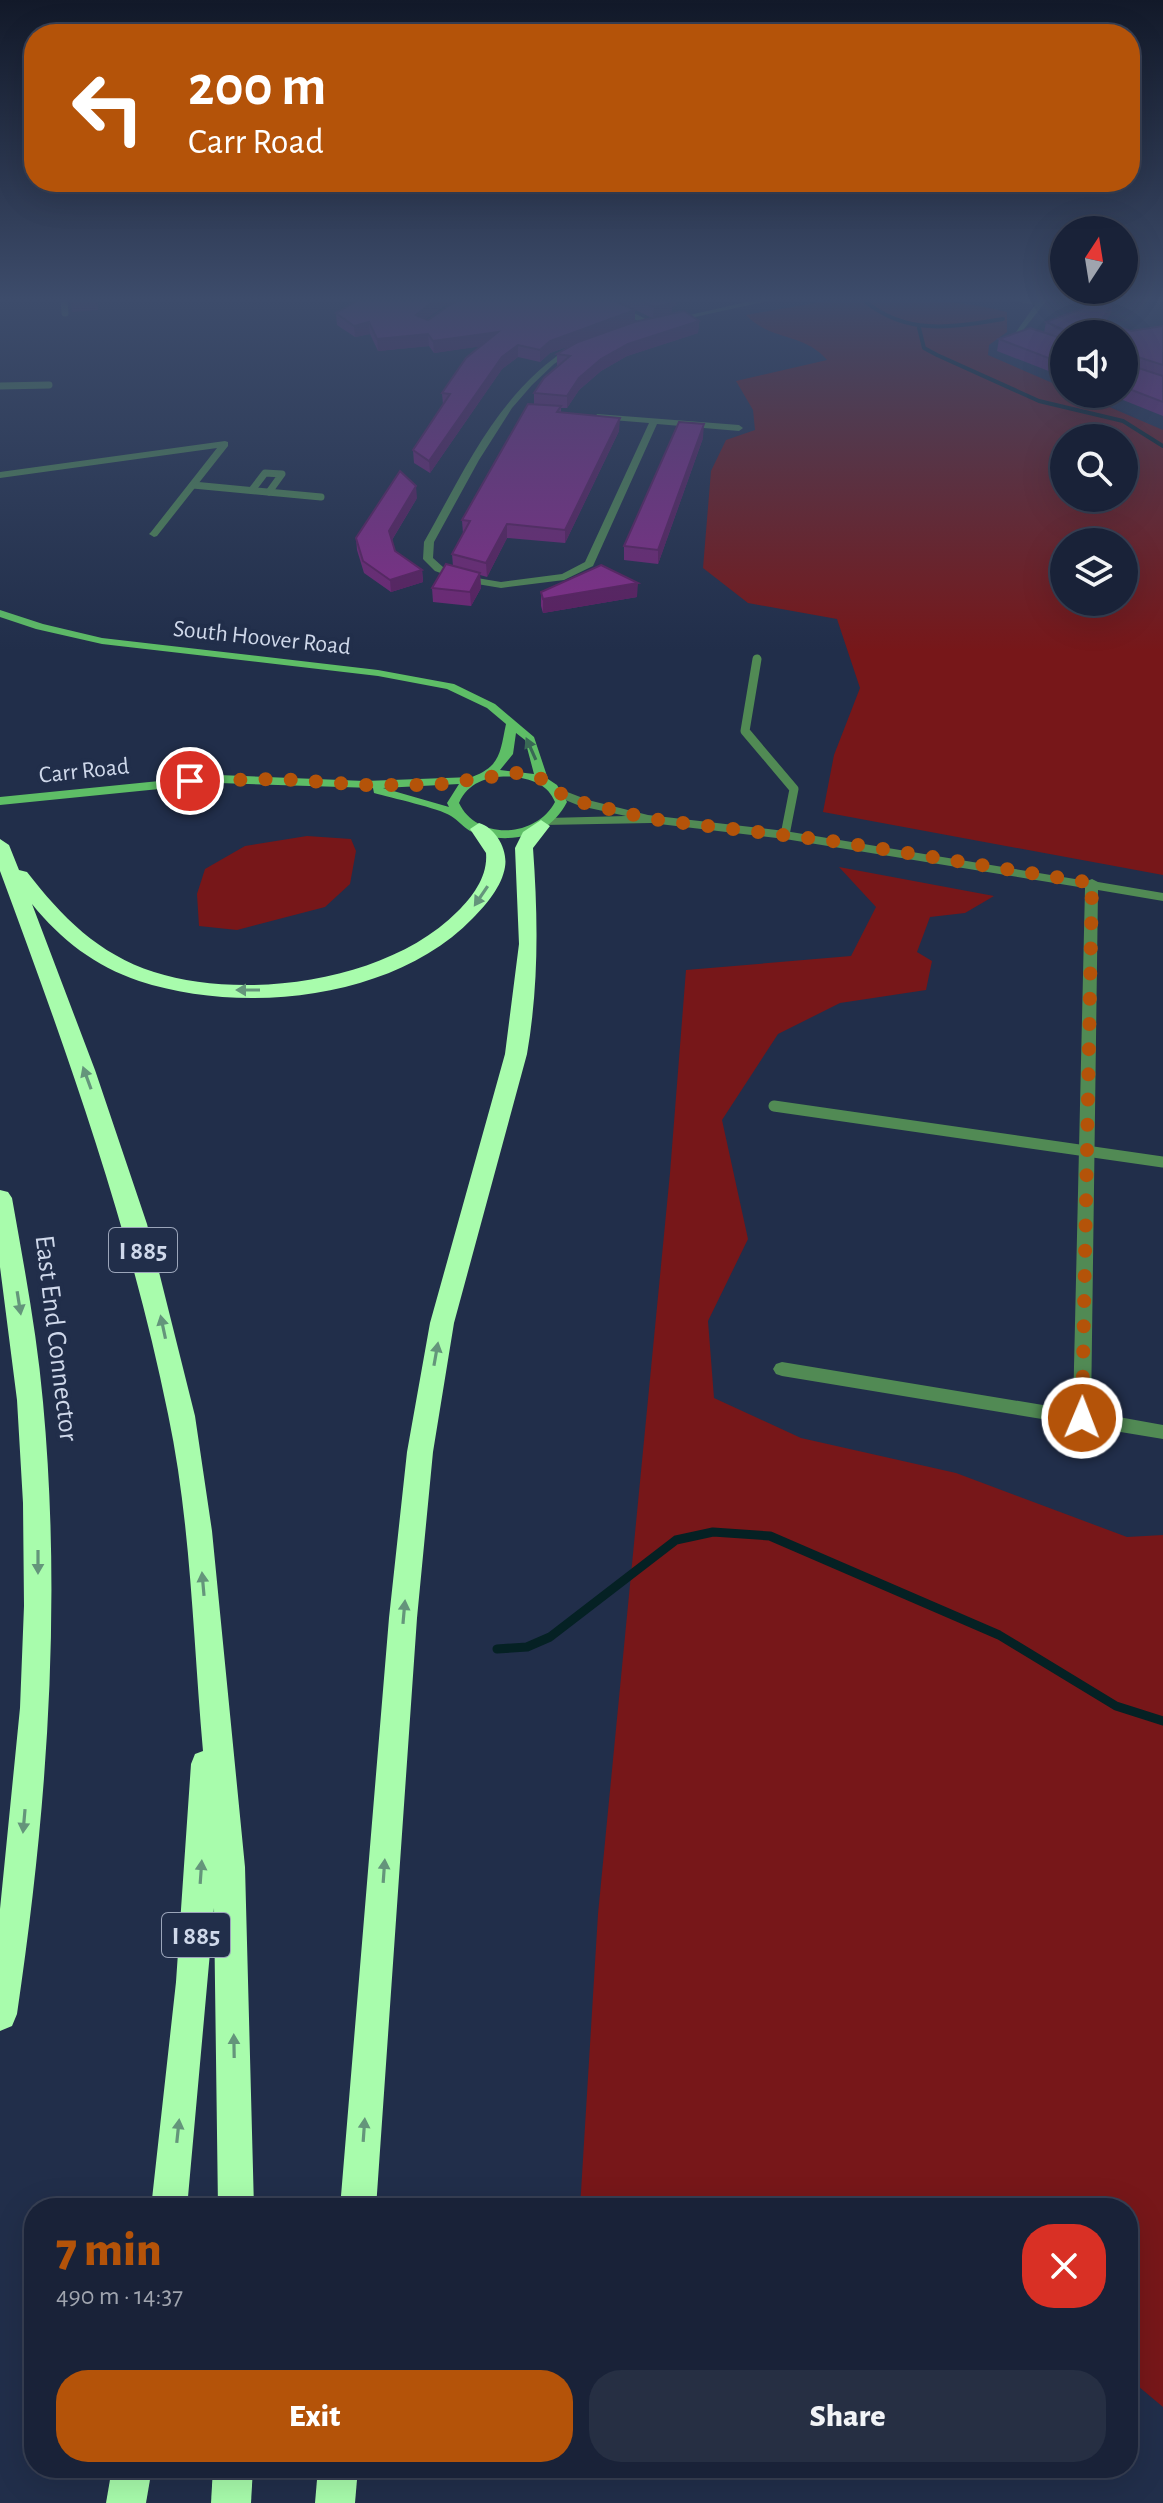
<!DOCTYPE html>
<html lang="en">
<head>
<meta charset="utf-8">
<style>
  :root { --surface:#192238; --page:#262f43; --text:#f1f3f6; --muted:#9fa4ae; --line:#373f53; --accent:#b45309 }
  body { margin:0; font-family:"Alegreya Sans",sans-serif; background:var(--page); color:var(--text); height:100vh; display:flex; flex-direction:column; font-size:30px; white-space:nowrap }
  * { box-sizing:border-box; margin:0 }
  p { font-size:26px; color:var(--muted) }
  .icon { flex:none; width:44px; height:44px; fill:none; stroke:currentColor; stroke-width:2; stroke-linecap:round; stroke-linejoin:round }
  .map { position:relative; flex:1; overflow:hidden }
  .details { position:absolute; left:24px; top:2198px; width:1114px; height:280px; display:flex; flex-direction:column; background:var(--surface); border-radius:32px; box-shadow:0 8px 32px #0002,0 0 0 2px var(--line) }
  .details>* { flex:none }
  .banner { position:absolute; left:24px; top:24px; width:1116px; height:168px; border-radius:32px; box-shadow:0 8px 32px #0002,0 0 0 2px var(--line); background:#b45309; color:#fff; overflow:hidden }
  .needle { width:52px; rotate:12deg }
  .controls { position:absolute; left:1050px; top:216px; display:grid; gap:16px }
  .controls a { display:grid; place-items:center; width:88px; height:88px; border-radius:50%; background:var(--surface); box-shadow:0 8px 32px #0002,0 0 0 2px var(--line); font-size:40px }
  .pin { position:absolute; display:grid; place-items:center; width:68px; height:68px; color:#fff; margin:-34px; border:4px solid #fff; border-radius:50%; box-shadow:0 2px 8px #0007 }
  .me { position:absolute; width:88px; margin:-44px; rotate:1deg; stroke-linejoin:round; filter:drop-shadow(0 0 6px #0008) }
  .turn { display:flex; align-items:center; gap:28px; height:168px; padding:0 32px; font-size:36px }
  .turn .icon { width:104px; height:104px; stroke-width:2.5 }
  .turn b { display:block; font-size:56px; line-height:68px }
  .round { display:grid; place-items:center; flex:none; width:84px; height:84px; border-radius:32px; background:var(--page) }
  .headline { display:flex; align-items:center; justify-content:space-between; height:136px; padding:0 32px }
  h1 { font-size:48px; font-weight:800; line-height:60px; color:var(--accent) }
  .action { display:flex; gap:16px; margin-top:auto; padding:16px 32px }
  .action a { flex:1; height:92px; border-radius:32px; background:var(--accent); color:#fff; font-size:32px; font-weight:800; line-height:92px; text-align:center }
  .action a+a { background:var(--page); color:var(--text) }
  .map>svg:first-child { display:block }
  .green { fill:#771719; fill-rule:evenodd }
  .lines { fill:none; stroke-linecap:round; stroke-linejoin:round }
  .stream-far1 { stroke:#052124; stroke-width:4 }
  .stream { stroke:#052124; stroke-width:9 }
  .lane-far2 { stroke:#518a54; stroke-width:7 }
  .lane-far1 { stroke:#518a54; stroke-width:9 }
  .lane { stroke:#518a54; stroke-width:11 }
  .street { fill:#518a54; fill-rule:evenodd }
  .secondary { fill:#5ebe66; fill-rule:evenodd }
  .highway { fill:#a8fcac; fill-rule:evenodd }
  .wall { fill:#722677; fill-rule:evenodd }
  .shaded-wall { fill:#5c1f61 }
  .building { fill:#842c8a; stroke:#5c1f61; stroke-width:2 }
  .oneway { fill:#396855 }
  .oneway2 { fill:#64957b }
  .route { stroke:#b45309; stroke-width:14; stroke-dasharray:0 25.2 }
  .labels { text-anchor:middle; stroke-width:8; stroke-linejoin:round; paint-order:stroke }
  .far-street-label { font-size:24px; fill:#cfd8ea; stroke:#212e4a }
  .shield { fill:#212e4a; stroke:#9ba5ba; stroke-width:2 }
  .shield-label { font-size:26px; font-weight:bold; fill:#cfd8ea }
  .street-label { font-size:28px; fill:#cfd8ea; stroke:#212e4a }
</style>
</head>
<body>
<div class="map">
<svg width="1163" height="2503" viewBox="0 0 1163 2503">
  <rect width="100%" height="100%" fill="#212e4a"/>
  <g class="green">
    <path d="M832,300C890,300 951,297 1007,312V332L989,345L988,355L1064,388V394H1079L1163,430V875L823,812L834,755L860,688L837,619L748,603L703,568L711,471L726,440L755,430L753,410L736,381L827,360C803,332 772,342 746,315ZM1064,438H1124V498H1064ZM1064,542H1124V602H1064Z"/>
    <polygon points="307,836 351,839 356,851 350,884 325,907 237,930 199,926 197,894 205,869 245,846"/>
    <polygon points="839,867 994,896 965,913 930,917 917,952 932,961 926,990 840,1003 778,1034 722,1120 748,1239 708,1321 714,1398 801,1438 956,1473 1127,1537 1163,1535 1163,2407 1138,2386 1128,2388 1128,2208 580,2208 598,1914 670,1173 686,970 851,956 876,907"/>
  </g>
  <g class="lines">
    <g class="stream-far1">
      <path d="M866,302C908,336 953,327 1003,319"/>
      <polyline points="919,328 924,348 937,355 1039,401 1123,421 1163,446"/>
    </g>
    <polyline class="stream" points="497,1649 527,1647 550,1637 676,1540 713,1532 770,1536 999,1635 1116,1706 1163,1721"/>
    <g class="lane-far2">
      <polyline points="64,300 65,313"/>
      <polyline points="0,386 49,385"/>
      <polyline points="193,485 321,497"/>
      <polyline points="252,490 265,473 282,474 269,492"/>
    </g>
    <polyline class="lane-far1" points="757,659 745,731 794,789 785,835"/>
    <polyline class="lane" points="774,1106 1163,1162"/>
    <g class="street">
      <polygon points="580,300 617,304 655,324 648,326 612,308"/>
      <polygon points="755,300 772,300 672,322 668,320"/>
      <polygon points="1010,300 1047,300 1024,329 1064,345 1064,350 1016,332 1035,305"/>
      <path d="M573,345L580,347L554,364L532,385L512,408L479,460L434,542L433,558L443,567L471,577L501,582L562,574L585,562L649,423L600,419L596,416L597,414L739,425L743,428L739,431L657,424L593,566L564,580L501,588L465,582L435,571L423,559L424,542C466,468 498,392 573,345Z"/>
      <polygon points="225,441 228,442 228,446 157,536 154,537 149,534 151,532 217,448 0,478 0,472"/>
      <polygon points="557,788 588,800 648,815 785,831 1087,881 1092,879 1098,882 1163,893 1163,901 1098,890 1091,1412 1163,1425 1163,1439 782,1376 776,1374 773,1369 776,1364 782,1362 1073,1410 1085,888 785,839 651,823 544,825 542,822 548,818 626,816 580,806 553,795 553,789"/>
    </g>
    <path class="secondary" d="M0,610L43,624L102,638L378,670L454,684L495,704L534,737L548,779L557,785L567,802C549,838 506,846 470,831C463,827 458,820 451,816C439,808 391,798 374,793L373,788L219,783L0,805V797L219,775L365,781L472,777C501,766 500,752 506,724L487,708L447,689L378,676L102,644L36,629L0,617ZM516,733L525,740L534,774L500,770L513,754ZM516,777C534,780 548,785 555,802C536,838 477,841 459,803C469,780 493,775 516,777ZM459,784L447,803L449,807L383,788Z"/>
    <g class="highway">
      <path d="M541,820L550,826L533,848C538,918 539,984 527,1054L454,1323L433,1452L417,1618L376,2208H340L389,1618L407,1452L430,1323L505,1054L519,944L515,848L523,832Z"/>
      <path d="M479,823C496,828 508,850 505,867C502,886 486,905 473,918C394,1000 243,1015 139,981C95,966 61,940 32,904L95,1070L147,1224L195,1416L212,1531L245,1867L254,2208H218L214,1908L187,2208H151L176,1982L191,1764L195,1754L203,1751C193,1639 191,1523 168,1414C130,1227 66,1049 0,871V839L9,845L19,870L27,872C62,917 98,954 154,972C245,1001 388,982 458,911C473,896 488,876 486,853L470,829Z"/>
      <path d="M0,1190L8,1192L12,1198C24,1266 37,1334 43,1402C62,1608 47,1811 17,2014L12,2026L0,2031V1909L20,1708L24,1606L23,1503L17,1400L0,1267Z"/>
      <polygon points="112,2468 152,2468 146,2503 106,2503"/>
      <polygon points="213,2468 253,2468 251,2503 211,2503"/>
      <polygon points="318,2468 358,2468 355,2503 315,2503"/>
    </g>
  </g>
  <g class="wall">
    <path d="M359,300H678L677,305L672,307V314L699,321L698,333L627,356L601,371L579,390L567,408H561V413L619,431L565,543L507,538L487,577L480,575L481,588L471,606L433,602L432,588L453,566L452,554L463,534L462,520L534,404V393L559,366H557V354L573,345L550,353L540,362L518,357L502,369L430,473L414,463L413,450L443,405L442,393L480,346L434,353L429,346L378,351L370,334L355,337L337,325L336,313ZM614,301H617L652,318L635,322ZM453,303L428,320L426,319L444,306Z"/>
    <polygon points="1111,313 1105,322 1131,331 1163,326 1163,416 1108,394 1124,394 1124,334 1064,334 1064,377 997,351 999,339 1044,333 1046,322"/>
    <polygon points="703,438 658,564 624,560 624,546"/>
    <polygon points="417,498 392,540 395,551 422,570 423,582 391,592 364,573 357,550 356,538"/>
    <polygon points="541,592 637,597 543,613 541,606"/>
  </g>
  <g class="shaded-wall">
    <polygon points="70,300 98,300 98,310 72,312"/>
    <polygon points="435,300 464,300 444,306 417,326 416,315"/>
    <polygon points="665,300 678,300 677,305 672,307 672,315 653,319 654,307"/>
    <polygon points="1113,302 1111,313 1099,332 1101,321"/>
    <polygon points="635,310 635,322 550,353 540,362 540,350 550,341"/>
    <polygon points="699,321 698,333 627,356 601,371 579,390 567,408 567,396 579,378 601,359 628,344"/>
    <polygon points="369,322 370,334 355,337 354,326"/>
    <polygon points="498,332 498,344 434,353 433,341"/>
    <polygon points="428,334 429,346 378,351 377,339"/>
    <polygon points="518,345 518,357 502,369 430,473 429,461 502,357"/>
    <polygon points="620,418 619,431 565,543 565,530"/>
    <polygon points="704,424 703,438 658,564 658,550"/>
    <polygon points="416,486 417,498 390,543 389,531"/>
    <polygon points="507,524 507,538 487,577 486,563"/>
    <polygon points="422,570 423,582 391,592 390,580"/>
    <polygon points="480,573 481,588 471,606 470,592"/>
    <polygon points="638,583 637,597 543,613 543,599"/>
  </g>
  <g class="building">
    <polygon points="359,300 435,300 416,315 428,320 453,303 461,300 613,300 635,310 550,341 540,350 518,345 502,357 429,461 413,450 450,394 442,393 466,358 498,332 433,341 428,334 377,339 369,322 354,326 336,313"/>
    <polygon points="639,300 668,300 672,303 654,307"/>
    <polygon points="1089,300 1113,302 1101,321 1131,331 1163,326 1163,365 1125,353 1126,364 1163,376 1163,402 1124,387 1124,334 1069,334 1069,332 1046,322 1084,308"/>
    <polygon points="684,311 699,321 628,344 601,359 579,378 567,396 534,393 544,378 570,356 557,354 578,342 634,322"/>
    <polygon points="1030,328 1064,339 1064,364 999,339"/>
    <polygon points="528,404 561,406 557,412 620,418 565,530 507,524 486,563 452,554 470,521 462,520"/>
    <polygon points="679,422 704,424 658,550 624,546"/>
    <polygon points="400,471 416,486 389,531 395,551 422,570 390,580 363,561 356,538"/>
    <polygon points="446,564 480,573 470,592 432,588"/>
    <polygon points="601,565 638,583 543,599 541,592"/>
  </g>
  <defs><path id="oneway-solid" d="M-6-.8H1V-3.2L6.5 0L1 3.2V.8H-6Z" transform="scale(2)"/></defs>
  <use class="oneway" href="#oneway-solid" transform="translate(531 749) rotate(-114)"/>
  <g class="oneway2">
    <use href="#oneway-solid" transform="translate(481 896) rotate(124)"/>
    <use href="#oneway-solid" transform="translate(248 990) rotate(180)"/>
    <use href="#oneway-solid" transform="translate(87 1078) rotate(-110)"/>
    <use href="#oneway-solid" transform="translate(19 1303) rotate(81)"/>
    <use href="#oneway-solid" transform="translate(163 1327) rotate(-102)"/>
    <use href="#oneway-solid" transform="translate(436 1354) rotate(-80)"/>
    <use href="#oneway-solid" transform="translate(38 1562) rotate(90)"/>
    <use href="#oneway-solid" transform="translate(203 1584) rotate(-95)"/>
    <use href="#oneway-solid" transform="translate(404 1612) rotate(-85)"/>
    <use href="#oneway-solid" transform="translate(24 1821) rotate(95)"/>
    <use href="#oneway-solid" transform="translate(384 1871) rotate(-86)"/>
    <use href="#oneway-solid" transform="translate(201 1872) rotate(-86)"/>
    <use href="#oneway-solid" transform="translate(234 2046) rotate(-91)"/>
    <use href="#oneway-solid" transform="translate(364 2130) rotate(-86)"/>
    <use href="#oneway-solid" transform="translate(178 2131) rotate(-84)"/>
  </g>
  <linearGradient id="sky" x2="0" y2="1"><stop stop-color="#121929"/><stop offset="0.46" stop-color="#3d4c6b"/><stop offset="1" stop-color="#3d4c6b" stop-opacity="0"/></linearGradient>
  <rect width="1163" height="651" fill="url(#sky)"/>
  <g class="lines">
    <polyline class="route" points="190,781 279,779 365,785 435,785 517,773 542,779 557,792 584,803 651,819 840,842 1092,883 1082,1418"/>
  </g>
  <g class="labels">
    <g class="far-street-label">
      <text transform="translate(262 637) rotate(6)" y="8">South Hoover Road</text>
      <text transform="translate(84 770) rotate(-6)" y="8">Carr Road</text>
    </g>
    <g class="shield">
      <rect x="109" y="1228" width="68" height="44" rx="6"/>
      <rect x="162" y="1913" width="68" height="44" rx="6"/>
    </g>
    <g class="shield-label">
      <text x="143" y="1259">I 885</text>
      <text x="196" y="1944">I 885</text>
    </g>
    <g class="street-label">
      <text transform="translate(58 1338) rotate(83)" y="10">East End Connector</text>
    </g>
  </g>
</svg>
<div class="controls">
<a><svg class="needle" viewBox="-14 -14 28 28"><path d="M0-13l5 13h-10z" fill="#e53935"/><path d="M0 13l5-13h-10z" fill="#9fa4ae"/></svg></a>
<a><svg class="icon" aria-label="sound" viewBox="0 0 24 24"><path d="M4 9h4l5-4v14l-5-4H4zM17 9q2 3 0 6"/></svg></a>
<a><svg class="icon" aria-label="search" viewBox="0 0 24 24"><circle cx="10" cy="10" r="6"/><path d="M15 15l6 6"/></svg></a>
<a><svg class="icon" aria-label="layers" viewBox="0 0 24 24"><path d="M12 4l9 5-9 5-9-5zM3 14l9 5 9-5"/></svg></a>
</div>
<div class="pin" style="left:190px;top:781px;background:#d93025"><svg class="icon" aria-label="arrive" viewBox="0 0 24 24"><path d="M6 21V4h12l-3 4 3 4H6"/></svg></div>
<svg class="me" style="left:1082px;top:1418px" viewBox="-20 -20 40 40"><circle r="17" fill="#b45309" stroke="#fff" stroke-width="3"/><path d="M0-11L8 9 0 5-8 9z" fill="#fff"/></svg>
<div class="banner">
<div class="turn"><svg class="icon" aria-label="left" viewBox="0 0 24 24"><path d="M17 20v-9H6M10 6l-5 5 5 5"/></svg><div><b>200 m</b>Carr Road</div></div>
</div>
<section class="details">
<div class="headline"><div><h1>7 min</h1><p>490 m · 14:37</p></div><a class="round" style="background:#d93025;color:#fff"><svg class="icon" aria-label="close" viewBox="0 0 24 24"><path d="M6 6l12 12M18 6L6 18"/></svg></a></div>
<div class="action"><a>Exit</a><a>Share</a></div>
</section>
</div>
</body>
</html>
